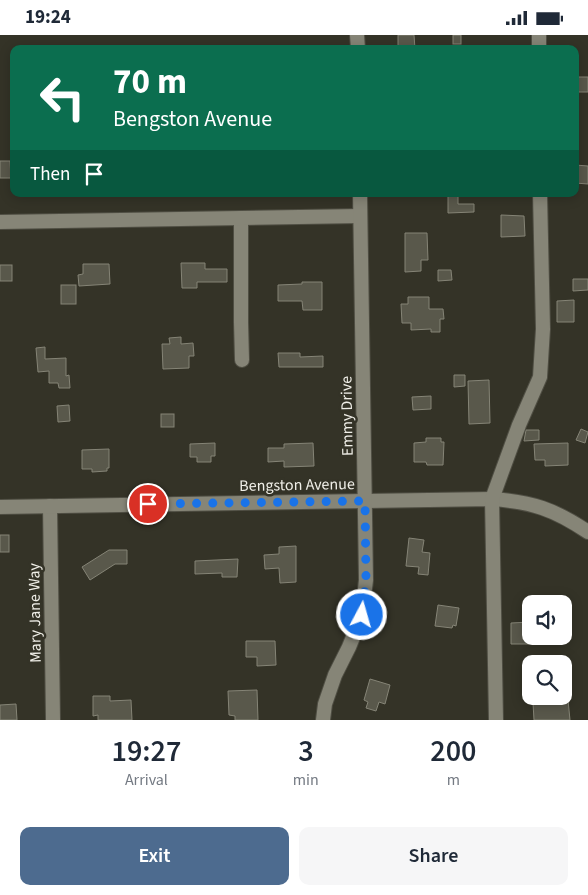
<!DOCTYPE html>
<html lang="en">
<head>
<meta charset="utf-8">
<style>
  :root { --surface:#fff; --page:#f6f6f7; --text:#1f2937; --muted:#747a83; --accent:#4d6b8f }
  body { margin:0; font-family:"Source Sans 3",sans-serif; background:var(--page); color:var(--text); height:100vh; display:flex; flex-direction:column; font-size:19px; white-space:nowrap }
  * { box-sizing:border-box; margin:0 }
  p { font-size:16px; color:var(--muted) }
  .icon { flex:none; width:28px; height:28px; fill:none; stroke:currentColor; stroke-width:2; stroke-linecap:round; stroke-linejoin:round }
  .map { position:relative; height:685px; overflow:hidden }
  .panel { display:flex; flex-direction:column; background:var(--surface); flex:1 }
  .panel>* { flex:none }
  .banner { position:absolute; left:10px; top:10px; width:569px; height:152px; border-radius:10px; box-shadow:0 2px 12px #0003; background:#0b6e4f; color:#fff; overflow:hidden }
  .tools { position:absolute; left:522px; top:560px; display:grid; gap:10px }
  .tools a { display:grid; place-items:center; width:50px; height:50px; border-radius:10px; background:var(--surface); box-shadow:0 2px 12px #0003; font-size:25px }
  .pin { position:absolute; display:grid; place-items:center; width:42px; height:42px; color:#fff; margin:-21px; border:2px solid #fff; border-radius:50%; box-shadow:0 1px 5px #0007 }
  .me { position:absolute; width:55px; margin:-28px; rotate:6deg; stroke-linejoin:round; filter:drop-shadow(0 0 4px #0008) }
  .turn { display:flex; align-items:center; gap:18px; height:105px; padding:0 20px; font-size:22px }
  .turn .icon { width:65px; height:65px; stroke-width:2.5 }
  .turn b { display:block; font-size:35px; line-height:42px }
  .then { display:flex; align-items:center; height:48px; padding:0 20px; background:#0003; gap:10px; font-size:19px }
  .eta { display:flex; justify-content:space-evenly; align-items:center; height:85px; text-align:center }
  .eta b { font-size:30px; font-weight:600; line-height:35px }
  .action { display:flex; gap:10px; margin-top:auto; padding:10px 20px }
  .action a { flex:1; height:58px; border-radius:10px; background:var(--accent); color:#fff; font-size:20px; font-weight:600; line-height:58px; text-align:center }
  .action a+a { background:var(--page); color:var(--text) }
  .status { display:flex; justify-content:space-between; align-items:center; height:35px; padding:0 25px; background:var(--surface); direction:ltr }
  .status svg { height:14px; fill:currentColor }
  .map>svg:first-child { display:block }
  .building { fill:#59584b; stroke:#858476 }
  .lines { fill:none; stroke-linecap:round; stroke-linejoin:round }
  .minor-casing { stroke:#4f4e43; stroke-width:16 }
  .minor { stroke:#868577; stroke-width:14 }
  .route { stroke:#1a73e8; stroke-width:9; stroke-dasharray:0 16.2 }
  .labels { text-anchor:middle; stroke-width:5; stroke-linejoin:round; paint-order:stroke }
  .street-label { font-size:16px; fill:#f0efe8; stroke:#343327 }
</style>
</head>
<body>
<div class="status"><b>19:24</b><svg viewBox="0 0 49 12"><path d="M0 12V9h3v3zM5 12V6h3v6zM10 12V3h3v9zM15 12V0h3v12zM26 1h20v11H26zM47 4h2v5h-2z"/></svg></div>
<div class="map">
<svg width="588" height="685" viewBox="0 0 588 685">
  <rect width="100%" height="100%" fill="#343327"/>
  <g class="building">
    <polygon points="398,0 414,0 415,14 398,14"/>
    <rect x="453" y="0" width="8" height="9"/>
    <rect x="575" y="42" width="13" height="15"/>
    <polygon points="0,126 10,126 11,143 0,143"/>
    <polygon points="575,130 588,131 588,149 575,148"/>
    <polygon points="448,159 458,159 458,169 474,169 474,177 448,178"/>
    <polygon points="501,180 524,181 525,201 501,202"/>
    <polygon points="405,198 427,198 428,225 421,225 421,236 405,237"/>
    <polygon points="181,228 205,228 205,234 227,234 227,247 197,247 197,253 182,253"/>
    <polygon points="83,229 109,229 110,249 79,251 78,240 83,239"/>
    <rect x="0" y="230" width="12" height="16"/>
    <polygon points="438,235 451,235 452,245 438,246"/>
    <polygon points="573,244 588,244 588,255 573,256"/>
    <polygon points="302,247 322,247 322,275 303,275 302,266 278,266 278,250 302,249"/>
    <rect x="61" y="250" width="15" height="19"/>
    <polygon points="408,262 429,262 429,274 443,274 444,284 440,284 440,297 431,297 431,294 411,295 411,288 402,288 401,269 408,269"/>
    <polygon points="574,265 574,287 557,287 557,266"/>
    <polygon points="181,302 181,309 193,308 194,321 189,321 189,333 163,334 162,309 170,309 169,303"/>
    <polygon points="45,312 45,324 66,323 66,341 69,340 70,353 59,353 58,348 49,348 49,336 38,337 36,313"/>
    <polygon points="278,318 300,318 300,322 323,321 323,332 279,332"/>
    <polygon points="454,340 465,340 465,351 454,352"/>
    <polygon points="489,345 490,388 469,389 468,346"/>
    <polygon points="431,361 431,374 413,375 412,362"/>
    <polygon points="69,370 70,386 58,387 57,371"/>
    <rect x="161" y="379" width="13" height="13"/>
    <polygon points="581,394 588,397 585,408 576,405"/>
    <polygon points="526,395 539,395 539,405 524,406"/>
    <polygon points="426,403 441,403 441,407 444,407 443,430 427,430 426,427 414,427 414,408 426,407"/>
    <polygon points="215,408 215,421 211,421 211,427 197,427 197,422 190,422 190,409"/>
    <polygon points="313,408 314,431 284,432 284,426 268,427 268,413 284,413 284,409"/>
    <polygon points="568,408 568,430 545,431 545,425 535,425 534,409"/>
    <polygon points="109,414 109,433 107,433 107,436 92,437 92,434 82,434 82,415"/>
    <rect x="0" y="500" width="9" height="17"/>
    <polygon points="409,503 424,505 422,517 430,518 428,540 418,539 419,532 406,531"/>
    <polygon points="296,511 296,547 280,548 279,533 265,534 264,520 279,519 279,512"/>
    <polygon points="109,515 127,515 127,529 115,529 90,545 82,532"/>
    <polygon points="238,524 237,542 222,542 222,538 195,539 195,526"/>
    <polygon points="438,570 459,573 456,591 453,590 452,593 435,591"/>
    <polygon points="531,587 531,609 511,609 511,588"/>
    <polygon points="246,606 275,606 276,630 257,631 257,622 246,622"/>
    <polygon points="370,644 390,650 385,669 379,667 376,676 366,673 368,667 364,665"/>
    <polygon points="257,655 258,685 235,685 235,681 229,680 228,656"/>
    <polygon points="93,661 110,661 110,666 131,665 132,685 98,685 98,680 93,681"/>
    <polygon points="568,665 570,685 534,685 533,668"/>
    <polygon points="16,669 17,685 0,685 0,670"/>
  </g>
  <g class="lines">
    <defs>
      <g id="minor">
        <polyline points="357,0 358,14"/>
        <polyline points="539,14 539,0"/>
        <polyline points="241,183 241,287 242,325"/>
        <polyline points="0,187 360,181"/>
        <polyline points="50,471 53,685"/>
        <path d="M0,472L492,464C532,467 554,474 588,497"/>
        <polyline points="323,685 325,669 335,640 349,612 362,580 366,545 360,159"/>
        <polyline points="496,685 492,464 519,390 540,342 543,294 540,159"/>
      </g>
    </defs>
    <use href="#minor" class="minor-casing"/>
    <use href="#minor" class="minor"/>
  </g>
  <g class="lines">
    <polyline class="route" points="148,469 365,466 366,544 362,580"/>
  </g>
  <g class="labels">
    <g class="street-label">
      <text transform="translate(346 381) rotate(-91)" y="6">Emmy Drive</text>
      <text transform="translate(297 449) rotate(-1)" y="6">Bengston Avenue</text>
      <text transform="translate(34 578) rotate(-91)" y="6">Mary Jane Way</text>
    </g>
  </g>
</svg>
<div class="tools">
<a><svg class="icon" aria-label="sound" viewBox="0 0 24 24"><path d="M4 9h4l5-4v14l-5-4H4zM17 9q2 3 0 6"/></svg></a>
<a><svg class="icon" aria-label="search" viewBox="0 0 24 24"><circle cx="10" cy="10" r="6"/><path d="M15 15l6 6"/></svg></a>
</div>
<div class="pin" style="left:148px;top:469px;background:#d93025"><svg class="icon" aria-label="arrive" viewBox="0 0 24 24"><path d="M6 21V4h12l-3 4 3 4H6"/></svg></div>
<svg class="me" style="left:362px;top:580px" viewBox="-20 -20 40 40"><circle r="17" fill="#1a73e8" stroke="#fff" stroke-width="3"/><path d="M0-11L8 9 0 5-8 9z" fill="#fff"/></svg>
<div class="banner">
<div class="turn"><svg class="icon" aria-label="left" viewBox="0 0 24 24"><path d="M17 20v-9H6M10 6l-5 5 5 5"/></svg><div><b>70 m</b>Bengston Avenue</div></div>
<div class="then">Then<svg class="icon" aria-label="arrive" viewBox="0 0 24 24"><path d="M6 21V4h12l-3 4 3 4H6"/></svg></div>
</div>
</div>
<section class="panel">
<div class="eta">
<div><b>19:27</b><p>Arrival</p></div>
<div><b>3</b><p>min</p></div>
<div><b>200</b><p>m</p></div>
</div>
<div class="action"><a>Exit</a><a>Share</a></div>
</section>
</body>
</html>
